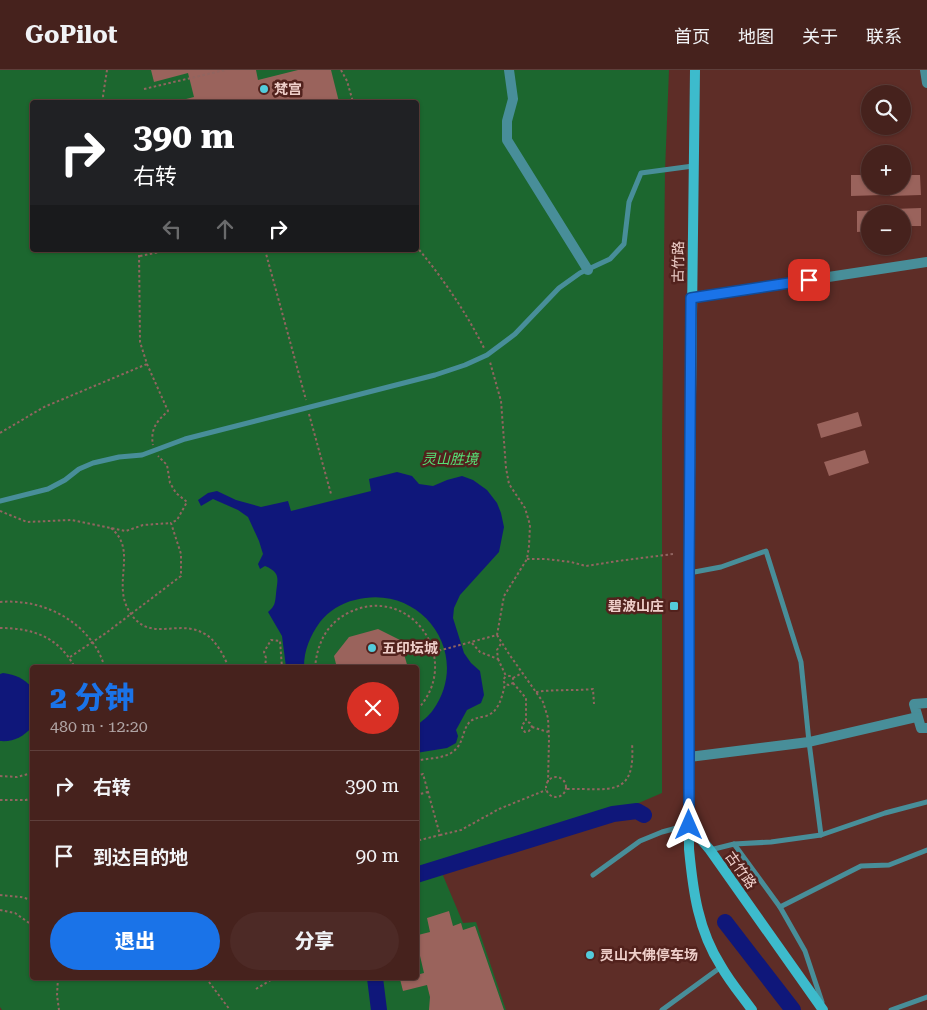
<!DOCTYPE html>
<html lang="zh">
<head>
<meta charset="utf-8">
<style>
  :root { --surface:#46221d; --page:#4d2a26; --text:#f1f3f6; --muted:#b0a4a4; --line:#5e3f3b; --accent:#1a73e8 }
  body { margin:0; font-family:"Roboto Serif","Noto Sans SC",serif; background:var(--page); color:var(--text); height:100vh; display:flex; flex-direction:column; font-size:19px; white-space:nowrap }
  * { box-sizing:border-box; margin:0 }
  p { font-size:16px; color:var(--muted) }
  .icon { flex:none; width:28px; height:28px; fill:none; stroke:currentColor; stroke-width:2; stroke-linecap:round; stroke-linejoin:round }
  .map { position:relative; flex:1; overflow:hidden }
  .sheet { position:absolute; left:30px; top:595px; width:389px; height:315px; display:flex; flex-direction:column; background:var(--surface); border-radius:5px; box-shadow:0 1px 4px #0004,0 0 0 1px var(--line) }
  .sheet>* { flex:none }
  .banner { position:absolute; left:30px; top:30px; width:389px; height:152px; border-radius:5px; box-shadow:0 1px 4px #0004,0 0 0 1px var(--line); background:#202124; color:#fff; overflow:hidden }
  .buttons { position:absolute; left:861px; top:15px; display:grid; gap:10px }
  .buttons a { display:grid; place-items:center; width:50px; height:50px; border-radius:50%; background:var(--surface); box-shadow:0 1px 4px #0004,0 0 0 1px var(--line); font-size:25px }
  .pin { position:absolute; display:grid; place-items:center; width:42px; height:42px; color:#fff; margin:-21px; border-radius:10px; box-shadow:0 2px 8px #0006 }
  .me { position:absolute; width:55px; margin:-28px; rotate:0deg; stroke-linejoin:round; filter:drop-shadow(0 0 4px #0008) }
  .turn { display:flex; align-items:center; gap:18px; height:105px; padding:0 20px; font-size:22px }
  .turn .icon { width:65px; height:65px; stroke-width:2.5 }
  .turn b { display:block; font-size:35px; line-height:42px }
  .lanes { display:flex; align-items:center; height:48px; padding:0 20px; background:#0003; justify-content:center; gap:25px; direction:ltr }
  .lanes .off { opacity:.35 }
  .round { display:grid; place-items:center; flex:none; width:52px; height:52px; border-radius:26px; background:var(--page) }
  .summary { display:flex; align-items:center; justify-content:space-between; height:85px; padding:0 20px }
  h1 { font-size:30px; font-weight:800; line-height:38px; color:var(--accent) }
  .primary-button { display:flex; gap:10px; margin-top:auto; padding:10px 20px }
  .primary-button a { flex:1; height:58px; border-radius:30px; background:var(--accent); color:#fff; font-size:20px; font-weight:800; line-height:58px; text-align:center }
  .primary-button a+a { background:var(--page); color:var(--text) }
  ul { padding:0; list-style:none }
  li { display:flex; align-items:center; gap:15px; height:70px; padding:0 20px; border-top:1px solid var(--line) }
  li div { flex:1 }
  li b { display:block; font-size:19px }
  li em { font-style:normal }
  header { display:flex; align-items:center; gap:30px; box-sizing:border-box; height:70px; padding:0 25px; background:var(--surface); border-bottom:1px solid var(--line) }
  header strong { font-size:24px }
  nav { display:flex; gap:28px; margin-inline-start:auto; font-size:18px }
  .map>svg:first-child { display:block }
  .green { fill:#1c672f; fill-rule:evenodd }
  .water { fill:#0f177a }
  .lines { fill:none; stroke-linecap:round; stroke-linejoin:round }
  .river { stroke:#0f177a; stroke-width:16 }
  .building { fill:#9a635c }
  .path { stroke:#916560; stroke-width:2; stroke-dasharray:2.5 2.5; stroke-linecap:butt }
  .lane { stroke:#488e99; stroke-width:5 }
  .street { stroke:#488e99; stroke-width:10 }
  .secondary { stroke:#3dbbcc; stroke-width:10 }
  .route-casing { stroke:#114b97; stroke-width:12 }
  .route { stroke:#1a73e8; stroke-width:9 }
  .poi-dot { fill:#53cbdb; stroke:#52221d; stroke-width:2 }
  .labels { text-anchor:middle; stroke-width:5; stroke-linejoin:round; paint-order:stroke }
  .poi-label { font-size:14px; font-weight:bold; fill:#efcfca; stroke:#52221d; text-anchor:start }
  .street-label { font-size:14px; fill:#efcfca; stroke:#52221d }
  .park-label { font-size:14px; font-style:italic; fill:#55e176; stroke:#52221d }
</style>
</head>
<body>
<header>
<strong>GoPilot</strong>
<nav><a>首页</a><a>地图</a><a>关于</a><a>联系</a></nav>
</header>
<div class="map">
<svg width="927" height="940" viewBox="0 0 927 940">
  <rect width="100%" height="100%" fill="#5e2d27"/>
  <path class="green" d="M0,0H669L665,101L662,368V723L627,738L439,796L463,853L476,852L506,940H2L0,937ZM32,32H416V180H32ZM32,598H416V908H32Z"/>
  <g class="water">
    <path d="M397,402L412,406L419,414L433,416L447,410L462,406L473,410L487,420L497,433L501,443L504,457L499,482L460,525L454,538L453,548L464,583L471,593L480,601L484,625L481,633L467,640L456,660L458,666L456,673L447,678L416,683V656C422,651 429,646 433,640C473,584 421,512 355,530C341,533 329,541 320,552C310,566 304,580 304,597H286L282,566L268,542C275,536 275,533 276,524C277,510 282,503 265,496L260,499L258,494L263,484L259,471L248,447L238,440L213,429L201,436L198,430L208,423L217,421L236,430L261,437L288,431L291,441L371,421L369,409Z"/>
    <path d="M3,603C16,605 24,608 32,618V657C23,667 14,672 0,671V604Z"/>
  </g>
  <g class="lines">
    <g class="river">
      <polyline points="416,805 613,744 637,741 644,745"/>
      <polyline points="725,852 793,940"/>
      <polyline points="375,908 379,940"/>
    </g>
  </g>
  <g class="building">
    <polygon points="151,0 256,0 258,10 298,0 331,0 339,32 174,32 194,27 188,3 154,12"/>
    <polygon points="851,105 870,105 870,116 883,116 883,125 851,126"/>
    <polygon points="902,105 920,105 921,125 890,126 890,116 902,116"/>
    <polygon points="921,138 921,156 902,156 902,144 894,144 893,139"/>
    <polygon points="886,140 886,144 870,144 870,161 857,162 857,141"/>
    <polygon points="858,342 862,356 821,368 817,354"/>
    <polygon points="865,380 869,393 829,406 824,392"/>
    <polygon points="378,559 400,570 408,598 337,598 334,586 349,567"/>
    <polygon points="449,841 453,856 461,853 463,860 475,856 504,940 429,940 430,927 427,915 403,921 400,909 416,908 416,905 424,903 417,873 420,872 418,865 430,862 427,848"/>
  </g>
  <g class="lines">
    <g class="path">
      <polyline points="341,0 347,11 353,32"/>
      <polyline points="144,19 225,0"/>
      <polyline points="104,32 103,26 107,0"/>
      <path d="M416,176C442,207 466,242 484,278"/>
      <path d="M139,180L140,272L147,294L168,341C157,351 150,359 153,375"/>
      <polyline points="265,180 306,330"/>
      <polyline points="140,186 169,180"/>
      <polyline points="309,344 331,424"/>
      <polyline points="0,363 44,337 147,294"/>
      <polyline points="0,441 27,452 71,450 126,461 143,455 171,453"/>
      <path d="M111,458C139,481 110,515 131,544C151,573 178,548 205,564C216,570 224,586 229,598"/>
      <polyline points="527,489 546,489 571,492 586,496 618,491 673,484"/>
      <path d="M0,532C44,528 92,553 105,598"/>
      <path d="M0,558C33,558 59,567 75,598"/>
      <polyline points="497,565 509,584 543,632 548,648 549,669 548,712"/>
      <polyline points="472,573 480,582 498,589 497,580 502,572"/>
      <polyline points="434,582 497,565 504,526 527,489 529,476 530,455 525,438 509,414 506,398 501,331 490,292"/>
      <polyline points="70,587 106,563 181,506 181,484 171,453 177,450 187,432 176,423 170,413 167,395 158,386"/>
      <polyline points="498,589 506,606 503,610 505,614 509,615 513,613 513,608 511,606 506,606"/>
      <polyline points="265,598 266,588 264,582 271,570 280,571 282,598"/>
      <path d="M315,598C317,575 325,556 346,544C409,510 466,590 416,641"/>
      <polyline points="513,608 522,603"/>
      <polyline points="513,613 526,628 526,651 522,655 522,659 525,662 529,661 532,657 530,653 526,651"/>
      <path d="M536,622C555,619 574,621 593,619L594,634"/>
      <polyline points="532,657 548,662"/>
      <path d="M416,691C431,687 450,690 459,675C463,669 464,659 468,654C472,648 479,648 486,646C499,642 502,627 505,614"/>
      <polyline points="0,706 17,707 32,703"/>
      <polyline points="416,706 423,704 440,765 416,771"/>
      <circle cx="556" cy="717" r="10"/>
      <path d="M567,719C609,718 636,729 632,673"/>
      <polyline points="416,725 428,722"/>
      <polyline points="0,730 26,730 32,728"/>
      <polyline points="440,765 461,760 499,739 546,720"/>
      <polyline points="0,825 21,827 32,830"/>
      <polyline points="0,840 15,843 32,855"/>
      <polyline points="58,908 57,925 59,940"/>
      <polyline points="206,908 230,940"/>
      <polyline points="305,908 307,908"/>
      <polyline points="256,919 274,908"/>
    </g>
    <g class="lane">
      <polyline points="0,431 48,419 65,410 79,399 93,393 119,387 142,385 185,369 435,305 465,295 487,285 515,264 559,218 580,203 610,189 624,174 629,132 641,103 693,96"/>
      <polyline points="689,503 721,497 766,481 801,592 809,672 821,765"/>
      <polyline points="734,774 771,772 821,765 885,743 927,732"/>
      <polyline points="710,780 734,774 780,837 805,881 822,932"/>
      <polyline points="593,805 640,771 662,762 688,755"/>
      <polyline points="780,837 861,796 889,795 927,780"/>
      <polyline points="662,940 721,897"/>
      <polyline points="891,940 927,927"/>
    </g>
    <g class="street">
      <polyline points="509,0 513,29 507,51 507,70 588,200"/>
      <polyline points="925,0 927,13"/>
      <polyline points="691,228 927,192"/>
      <polyline points="927,633 914,634 921,658 927,658"/>
      <polyline points="689,687 809,672 917,647"/>
    </g>
    <g class="secondary">
      <path d="M695,0L689,489V779C693,821 698,860 721,896C730,912 742,926 752,940"/>
      <polyline points="689,755 710,780 823,940"/>
    </g>
  </g>
  <g class="lines">
    <defs>
      <polyline id="route" points="689,755 689,503 691,228 809,210"/>
    </defs>
    <use href="#route" class="route-casing"/>
    <use href="#route" class="route"/>
  </g>
  <g class="poi-dot">
    <circle cx="264" cy="19" r="5"/>
    <rect x="669" y="531" width="10" height="10" rx="2.5"/>
    <circle cx="372" cy="578" r="5"/>
    <circle cx="590" cy="885" r="5"/>
  </g>
  <g class="labels">
    <g class="poi-label">
      <text x="274" y="24">梵宫</text>
      <text x="664" y="541" text-anchor="end">碧波山庄</text>
      <text x="382" y="583">五印坛城</text>
      <text x="600" y="890">灵山大佛停车场</text>
    </g>
    <g class="street-label">
      <text transform="translate(678 192) rotate(-89)" y="5">古竹路</text>
      <text transform="translate(741 800) rotate(55)" y="5">古竹路</text>
    </g>
    <g class="park-label">
      <text x="450" y="394">灵山胜境</text>
    </g>
  </g>
</svg>
<div class="buttons">
<a><svg class="icon" aria-label="search" viewBox="0 0 24 24"><circle cx="10" cy="10" r="6"/><path d="M15 15l6 6"/></svg></a>
<a>+</a>
<a>−</a>
</div>
<div class="pin" style="left:809px;top:210px;background:#d93025"><svg class="icon" aria-label="arrive" viewBox="0 0 24 24"><path d="M6 21V4h12l-3 4 3 4H6"/></svg></div>
<svg class="me" style="left:689px;top:755px" viewBox="-20 -20 40 40"><path d="M0-17L14 15 0 8-14 15z" fill="#1a73e8" stroke="#fff" stroke-width="4"/></svg>
<div class="banner">
<div class="turn"><svg class="icon" aria-label="right" viewBox="0 0 24 24"><path d="M7 20v-9h11M14 6l5 5-5 5"/></svg><div><b>390 m</b>右转</div></div>
<div class="lanes"><svg class="icon off" aria-label="left" viewBox="0 0 24 24"><path d="M17 20v-9H6M10 6l-5 5 5 5"/></svg><svg class="icon off" aria-label="ahead" viewBox="0 0 24 24"><path d="M12 20V5M6 11l6-6 6 6"/></svg><svg class="icon" aria-label="right" viewBox="0 0 24 24"><path d="M7 20v-9h11M14 6l5 5-5 5"/></svg></div>
</div>
<section class="sheet">
<div class="summary"><div><h1>2 分钟</h1><p>480 m · 12:20</p></div><a class="round" style="background:#d93025;color:#fff"><svg class="icon" aria-label="close" viewBox="0 0 24 24"><path d="M6 6l12 12M18 6L6 18"/></svg></a></div>
<ul>
<li><svg class="icon" aria-label="right" viewBox="0 0 24 24"><path d="M7 20v-9h11M14 6l5 5-5 5"/></svg><div><b>右转</b></div><em>390 m</em></li>
<li><svg class="icon" aria-label="arrive" viewBox="0 0 24 24"><path d="M6 21V4h12l-3 4 3 4H6"/></svg><div><b>到达目的地</b></div><em>90 m</em></li>
</ul>
<div class="primary-button"><a>退出</a><a>分享</a></div>
</section>
</div>
</body>
</html>
